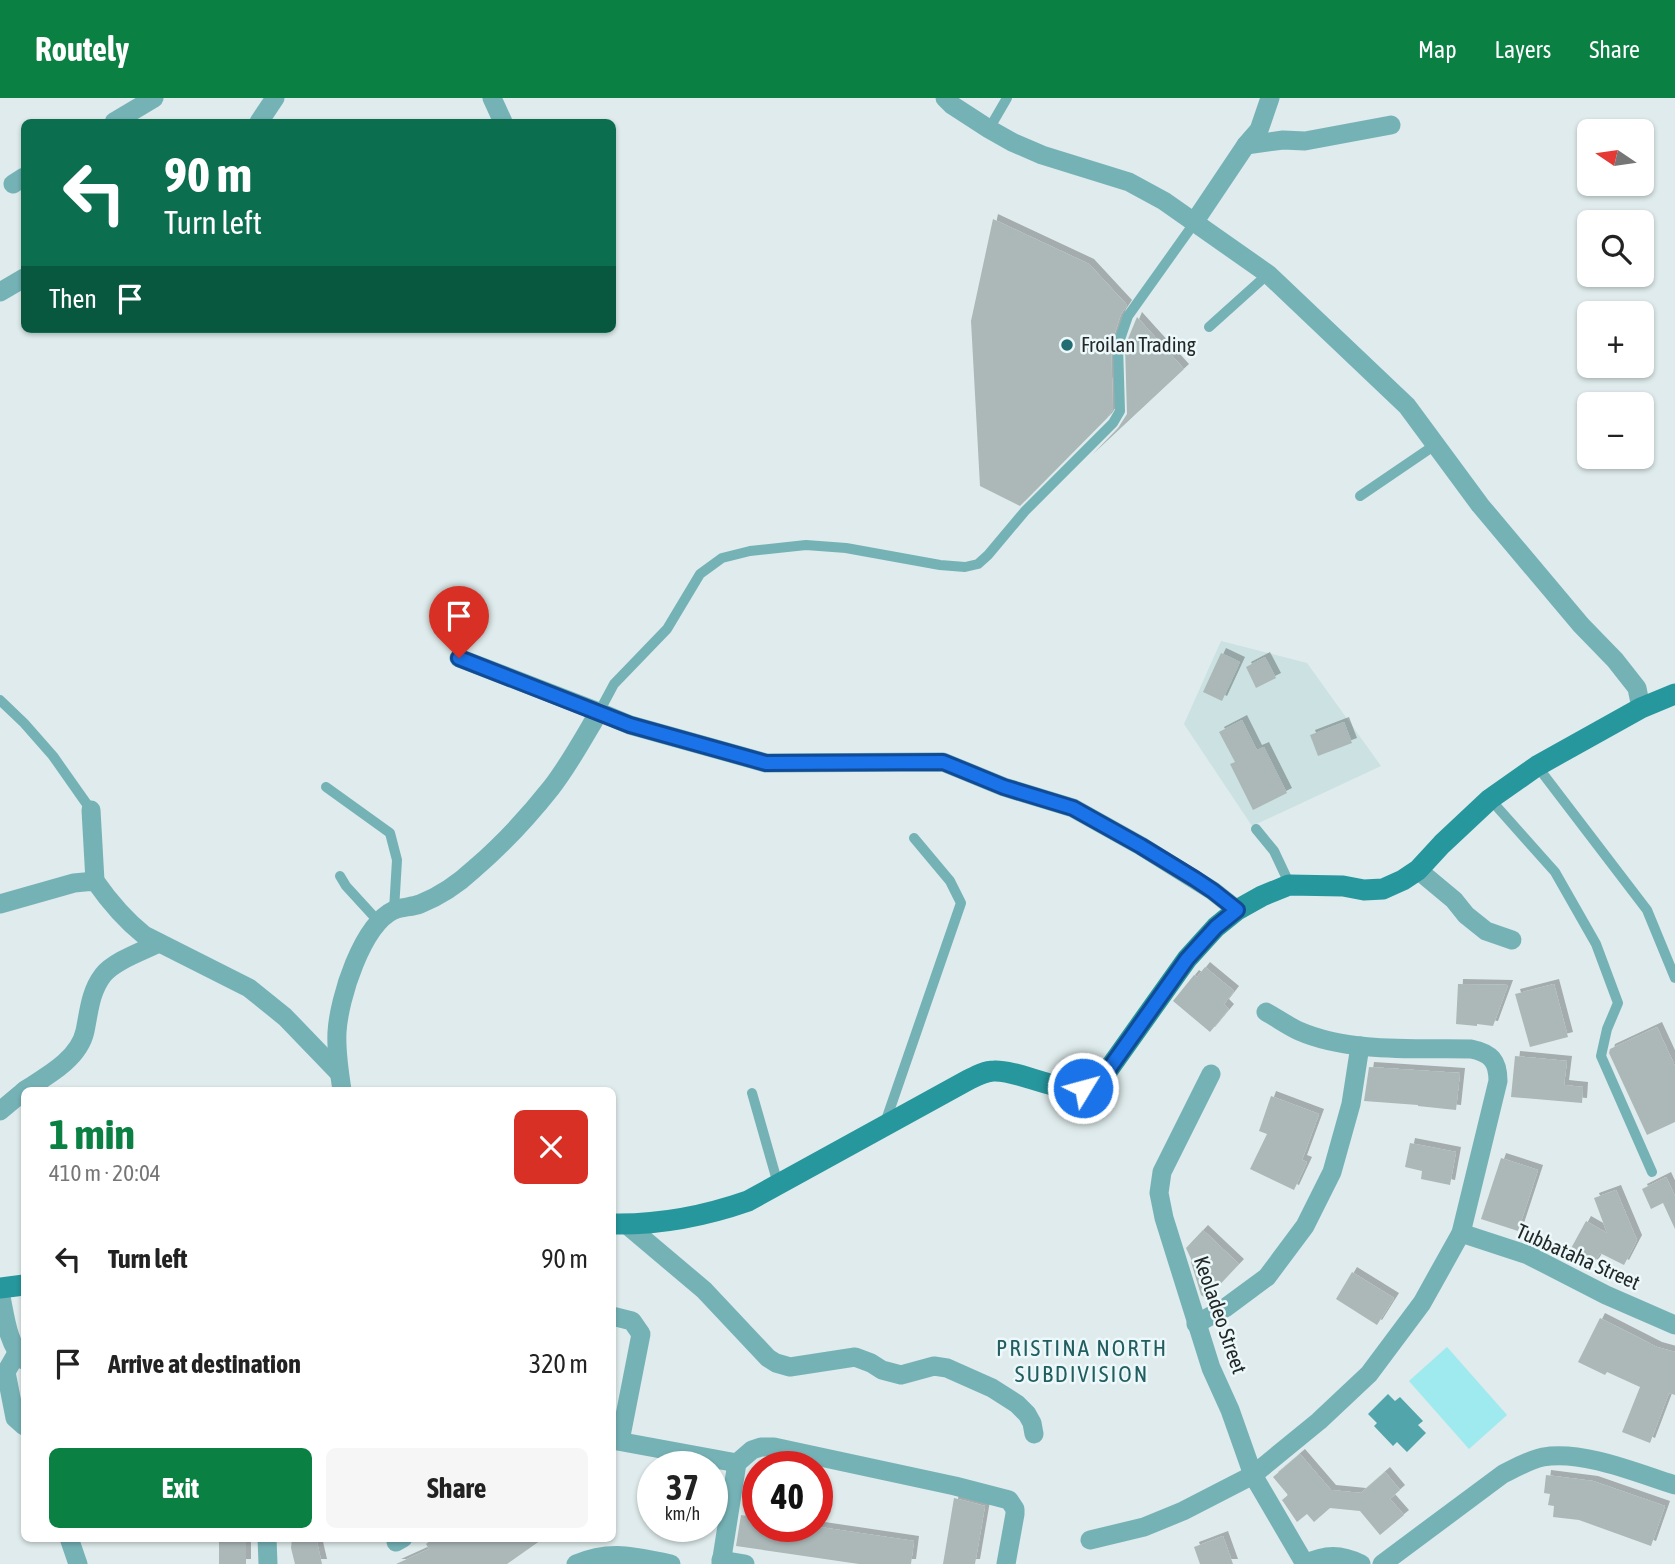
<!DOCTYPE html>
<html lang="en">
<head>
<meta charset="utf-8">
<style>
  :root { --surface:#fff; --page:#f6f6f6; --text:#222; --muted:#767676; --accent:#0b8043 }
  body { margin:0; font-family:"Asap Condensed",sans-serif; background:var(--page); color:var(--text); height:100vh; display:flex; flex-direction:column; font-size:26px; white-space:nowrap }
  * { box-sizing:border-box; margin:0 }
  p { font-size:23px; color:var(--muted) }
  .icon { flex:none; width:38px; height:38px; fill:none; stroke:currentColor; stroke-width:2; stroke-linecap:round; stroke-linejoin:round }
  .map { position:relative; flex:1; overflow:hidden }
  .drawer { position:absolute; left:21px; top:989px; width:595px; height:455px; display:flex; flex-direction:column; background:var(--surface); border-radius:10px; box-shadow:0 2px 5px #0004 }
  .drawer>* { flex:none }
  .banner { position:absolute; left:21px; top:21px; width:595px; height:214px; border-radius:10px; box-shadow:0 2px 5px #0004; background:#0b6e4f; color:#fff; overflow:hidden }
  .needle { width:46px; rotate:283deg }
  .tools { position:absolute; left:1577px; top:21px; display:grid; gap:14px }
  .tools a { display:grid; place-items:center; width:77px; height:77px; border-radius:10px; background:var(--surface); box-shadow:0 2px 5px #0004; font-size:35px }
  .speed { position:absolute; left:637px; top:1353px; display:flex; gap:14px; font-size:35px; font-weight:700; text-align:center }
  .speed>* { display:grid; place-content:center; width:91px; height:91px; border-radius:50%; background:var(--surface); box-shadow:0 2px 5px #0004; line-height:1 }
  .speed small { font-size:18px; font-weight:400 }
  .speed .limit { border:10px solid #d22; background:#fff; color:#111 }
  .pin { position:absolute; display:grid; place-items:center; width:60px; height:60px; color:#fff; margin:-72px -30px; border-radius:50% 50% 50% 0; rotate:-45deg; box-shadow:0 0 7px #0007 }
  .pin .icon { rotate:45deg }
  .me { position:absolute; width:77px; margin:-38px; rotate:53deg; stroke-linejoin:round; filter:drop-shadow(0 0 5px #0008) }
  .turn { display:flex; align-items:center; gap:24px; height:147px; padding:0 28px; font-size:32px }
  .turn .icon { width:91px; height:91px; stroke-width:2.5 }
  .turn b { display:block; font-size:49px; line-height:60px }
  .then { display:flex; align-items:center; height:66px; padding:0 28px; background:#0003; gap:14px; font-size:26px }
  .round { display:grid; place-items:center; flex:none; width:74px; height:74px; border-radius:10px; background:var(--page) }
  .overview { display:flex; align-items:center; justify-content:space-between; height:119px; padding:0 28px }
  h1 { font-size:42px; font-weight:700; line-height:52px; color:var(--accent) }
  .button { display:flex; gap:14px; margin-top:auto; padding:14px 28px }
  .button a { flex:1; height:80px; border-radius:10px; background:var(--accent); color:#fff; font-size:28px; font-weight:700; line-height:80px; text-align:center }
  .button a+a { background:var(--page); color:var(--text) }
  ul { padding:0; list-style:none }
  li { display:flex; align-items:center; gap:21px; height:105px; padding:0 28px }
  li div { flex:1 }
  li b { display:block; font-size:26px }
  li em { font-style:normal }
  header { display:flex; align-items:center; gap:42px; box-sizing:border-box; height:98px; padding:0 35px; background:var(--accent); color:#fff }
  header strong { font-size:33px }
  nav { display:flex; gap:38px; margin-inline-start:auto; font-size:24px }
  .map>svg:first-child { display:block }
  .built { fill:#cce1e2 }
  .green { fill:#9eeaee }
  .water { fill:#52a5aa }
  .building { fill:#acb8b8; filter:url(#shadow) }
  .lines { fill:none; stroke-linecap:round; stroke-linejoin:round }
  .lane { stroke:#75b2b6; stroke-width:10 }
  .street { stroke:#75b2b6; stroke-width:19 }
  .secondary { stroke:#26979d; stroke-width:21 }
  .route-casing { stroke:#114b97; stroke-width:18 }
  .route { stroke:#1a73e8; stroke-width:12 }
  .poi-dot { fill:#216d71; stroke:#ecf8f9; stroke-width:2.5 }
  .labels { text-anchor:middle; stroke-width:5; stroke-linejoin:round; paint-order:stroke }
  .poi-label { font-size:21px; fill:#232828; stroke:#ecf8f9; text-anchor:start }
  .street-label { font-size:21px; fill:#232828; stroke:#ecf8f9 }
  .neighbourhood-label { font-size:23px; letter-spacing:2px; fill:#225d60; stroke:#ecf8f9 }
</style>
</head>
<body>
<header>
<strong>Routely</strong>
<nav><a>Map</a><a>Layers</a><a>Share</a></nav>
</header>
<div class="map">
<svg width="1675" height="1466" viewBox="0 0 1675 1466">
  <defs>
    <filter id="shadow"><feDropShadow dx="5" dy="-5" stdDeviation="0" flood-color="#0004"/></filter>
  </defs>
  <rect width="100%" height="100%" fill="#dfebec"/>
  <polygon class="built" points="1221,543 1307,565 1381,668 1252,728 1184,626"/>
  <polygon class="green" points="1447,1249 1507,1317 1469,1351 1409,1283"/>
  <polygon class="water" points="1388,1296 1395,1303 1400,1299 1423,1323 1418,1327 1426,1335 1407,1354 1397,1344 1393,1348 1374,1328 1377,1325 1368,1316"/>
  <g class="building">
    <polygon points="993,121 1089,166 1127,207 1121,216 1111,247 1113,311 1107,320 1020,408 980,388 971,223"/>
    <polygon points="1137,219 1184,271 1093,356 1118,330 1127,316 1125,248"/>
    <polygon points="1221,555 1240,564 1222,603 1203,594"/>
    <polygon points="1265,559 1276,580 1256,590 1246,569"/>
    <polygon points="1242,622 1257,652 1264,649 1287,695 1253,712 1230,666 1235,664 1219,634"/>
    <polygon points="1344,624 1352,645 1318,658 1310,637"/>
    <polygon points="1205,869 1234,893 1224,906 1229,911 1210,934 1173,903 1194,877 1197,879"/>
    <polygon points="1458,886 1508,887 1493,928 1477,926 1477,928 1456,926"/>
    <polygon points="1554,886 1568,939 1530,949 1515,896"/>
    <polygon points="1657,929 1675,968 1675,1024 1647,1037 1609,955 1610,951"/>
    <polygon points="1515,958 1567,963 1564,987 1583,989 1582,1005 1511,999"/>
    <polygon points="1369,969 1460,975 1456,1012 1418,1008 1418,1007 1364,1003"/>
    <polygon points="1271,998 1319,1016 1302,1062 1307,1064 1294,1092 1250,1071 1267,1036 1259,1033"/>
    <polygon points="1410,1045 1456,1054 1450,1087 1421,1081 1422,1073 1405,1069"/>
    <polygon points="1501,1060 1538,1072 1518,1133 1481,1121"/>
    <polygon points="1666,1079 1675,1098 1675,1131 1663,1105 1651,1111 1642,1091"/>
    <polygon points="1616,1092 1637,1142 1624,1167 1600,1155 1593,1167 1569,1154 1586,1123 1607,1135 1594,1100"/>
    <polygon points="1203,1132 1239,1166 1206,1201 1201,1197 1191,1164 1192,1163 1186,1150"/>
    <polygon points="1352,1174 1394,1200 1377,1227 1336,1201"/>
    <polygon points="1600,1220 1657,1249 1675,1254 1675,1297 1669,1295 1650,1345 1622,1334 1640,1289 1607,1274 1605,1277 1578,1264"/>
    <polygon points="1300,1356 1331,1392 1361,1395 1385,1374 1400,1392 1390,1401 1404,1417 1380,1437 1360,1413 1330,1410 1314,1424 1307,1416 1297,1424 1282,1402 1288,1397 1273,1379"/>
    <polygon points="1546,1377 1593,1383 1665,1408 1651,1448 1579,1422 1553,1419 1554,1408 1548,1407 1550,1396 1544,1395"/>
    <polygon points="954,1400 985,1408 975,1466 943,1466"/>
    <polygon points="741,1417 758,1420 758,1428 813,1428 914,1443 911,1466 859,1466 736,1448"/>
    <polygon points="1223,1438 1233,1466 1200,1466 1194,1449"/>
    <rect x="219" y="1440" width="27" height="26"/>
    <polygon points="292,1440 316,1440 322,1466 295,1466 291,1450"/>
    <polygon points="434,1440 544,1440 507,1466 396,1466 429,1451 426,1446"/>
  </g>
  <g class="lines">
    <g class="lane">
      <polyline points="989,31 1007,0"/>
      <polyline points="1209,229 1268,176"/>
      <polyline points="1360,398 1435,347"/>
      <polyline points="0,602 24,625 53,658 91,712"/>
      <polyline points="599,614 614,586 667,531 700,476 722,460 750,453 806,447 846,450 940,467 965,469 978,466 988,457 1025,413 1113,325 1120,313 1118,247 1128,218 1195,124"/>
      <polyline points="1537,668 1647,812 1675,880"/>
      <polyline points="326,689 390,735 397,762 394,812"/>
      <polyline points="1490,701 1555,774 1596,846 1618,905 1607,931 1601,958 1652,1074"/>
      <polyline points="1256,731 1274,753 1290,787"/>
      <polyline points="340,778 346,788 378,823"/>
      <polyline points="752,995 778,1086"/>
      <polyline points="885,1025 961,805 950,783 914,740"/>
    </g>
    <g class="street">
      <polyline points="492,0 503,24"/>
      <polyline points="945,0 952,7 989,31 1012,44 1042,57 1129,84 1164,103 1268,176 1407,308 1480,407 1581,527 1615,562 1637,590 1641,610"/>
      <polyline points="114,24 154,0"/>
      <polyline points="259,24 275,0"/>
      <polyline points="1246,47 1283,42 1305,43 1391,27"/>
      <polyline points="13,86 24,79"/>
      <polyline points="1195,123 1246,47 1259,32 1270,0"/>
      <polyline points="0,194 24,180"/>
      <polyline points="459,560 599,614 630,627 766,665 943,664 1004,689 1073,710 1141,748 1213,793 1237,812"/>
      <polyline points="91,712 95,783"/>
      <polyline points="1418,772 1454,802 1466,817 1486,833 1512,842"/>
      <path d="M0,806L74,785L95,783C109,803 124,821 144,837L249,890L285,919L339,975"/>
      <polyline points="1211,976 1162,1074 1159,1095 1164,1120 1211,1270 1230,1312 1253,1377 1305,1466"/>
      <path d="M25,992C47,978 79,961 85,933C89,914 90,894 103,877C114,863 143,853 159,845"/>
      <path d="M342,992C339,973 336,953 337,934C339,900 362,827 394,812C402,809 412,809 420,806C440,798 458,786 474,771C502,747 528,719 551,690C569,667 584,639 599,614"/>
      <polyline points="0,1013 24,993"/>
      <polyline points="627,1127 704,1192 768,1260 776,1265 790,1269 855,1259 871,1265 882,1272 901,1277 934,1268 947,1270 992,1290 1017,1306 1027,1316 1032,1325 1034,1336"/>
      <polyline points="1461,1135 1528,1157 1606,1197 1675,1227"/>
      <path d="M0,1194C5,1216 7,1246 24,1262"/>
      <polyline points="612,1218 632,1223 641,1236 620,1343"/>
      <polyline points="1196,1226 1225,1210 1267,1179 1305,1128 1332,1074 1351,1006 1360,948"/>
      <polyline points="17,1255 6,1274 15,1320 24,1328"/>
      <polyline points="612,1342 737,1365"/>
      <polyline points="69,1440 78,1466"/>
      <polyline points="267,1440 268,1466"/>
      <path d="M1090,1442L1144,1429L1183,1413L1253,1377L1319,1323L1369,1276L1422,1205L1461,1135L1498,983C1498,963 1491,955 1471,951C1417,950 1349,955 1299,933C1288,928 1277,920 1266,914"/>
      <polyline points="396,1444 403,1440"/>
      <polyline points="721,1462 745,1466"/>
      <path d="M576,1466C612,1451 635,1459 671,1466"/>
      <polyline points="721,1466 737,1365 752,1352 761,1349 774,1349 955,1388 1009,1402 1015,1411 1015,1416 1006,1466"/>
      <path d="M1305,1466C1325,1456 1341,1456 1361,1466"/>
      <path d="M1382,1466L1503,1376C1517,1369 1529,1362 1543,1359C1583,1352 1637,1375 1675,1387"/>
    </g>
    <g class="secondary">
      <path d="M612,1126C659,1127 705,1118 748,1103L968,982C976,978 985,973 994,973C1023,972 1067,1001 1093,986C1098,983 1102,979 1106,975L1187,861L1216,829L1237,812L1262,798L1289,787L1343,788L1364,792L1383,791L1403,782L1418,772L1442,746L1490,701L1537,668L1641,610L1675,596"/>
      <polyline points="0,1190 24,1187"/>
    </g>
  </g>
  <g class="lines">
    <defs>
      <polyline id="route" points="459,560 630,627 766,665 943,664 1004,689 1073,710 1141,748 1195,781 1213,793 1237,812 1216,829 1187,861 1106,975 1094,986 1083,990"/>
    </defs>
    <use href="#route" class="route-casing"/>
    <use href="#route" class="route"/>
  </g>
  <circle class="poi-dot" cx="1067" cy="247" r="7"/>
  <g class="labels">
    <g class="poi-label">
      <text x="1081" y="254">Froilan Trading</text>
    </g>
    <g class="street-label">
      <text transform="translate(1578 1159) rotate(24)" y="7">Tubbataha Street</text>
      <text transform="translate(1220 1217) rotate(71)" y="7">Keoladeo Street</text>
    </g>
    <g class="neighbourhood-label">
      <text x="1082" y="1258">PRISTINA NORTH<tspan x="1082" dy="26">SUBDIVISION</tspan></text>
    </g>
  </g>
</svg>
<div class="tools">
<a><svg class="needle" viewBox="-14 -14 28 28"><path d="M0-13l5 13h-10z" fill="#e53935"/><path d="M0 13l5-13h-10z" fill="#767676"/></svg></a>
<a><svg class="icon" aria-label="search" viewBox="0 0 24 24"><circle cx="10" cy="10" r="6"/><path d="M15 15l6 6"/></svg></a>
<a>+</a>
<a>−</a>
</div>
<div class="speed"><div>37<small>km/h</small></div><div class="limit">40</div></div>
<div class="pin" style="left:459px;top:560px;background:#d93025"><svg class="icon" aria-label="arrive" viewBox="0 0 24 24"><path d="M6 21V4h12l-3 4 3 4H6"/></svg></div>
<svg class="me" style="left:1083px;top:990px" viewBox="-20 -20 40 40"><circle r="17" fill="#1a73e8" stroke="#fff" stroke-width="3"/><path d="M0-11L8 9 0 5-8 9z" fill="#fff"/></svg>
<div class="banner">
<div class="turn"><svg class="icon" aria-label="left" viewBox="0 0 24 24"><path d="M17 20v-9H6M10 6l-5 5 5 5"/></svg><div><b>90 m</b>Turn left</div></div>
<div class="then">Then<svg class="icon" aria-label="arrive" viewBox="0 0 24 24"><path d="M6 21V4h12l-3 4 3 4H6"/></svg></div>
</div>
<section class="drawer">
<div class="overview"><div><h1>1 min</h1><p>410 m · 20:04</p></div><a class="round" style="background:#d93025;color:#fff"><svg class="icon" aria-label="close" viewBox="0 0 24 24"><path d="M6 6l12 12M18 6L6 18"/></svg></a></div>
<ul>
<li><svg class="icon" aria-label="left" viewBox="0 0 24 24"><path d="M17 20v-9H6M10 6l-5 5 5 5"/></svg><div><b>Turn left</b></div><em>90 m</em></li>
<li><svg class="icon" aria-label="arrive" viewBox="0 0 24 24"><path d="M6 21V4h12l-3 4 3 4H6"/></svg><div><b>Arrive at destination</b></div><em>320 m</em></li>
</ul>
<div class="button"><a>Exit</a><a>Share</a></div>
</section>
</div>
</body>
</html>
